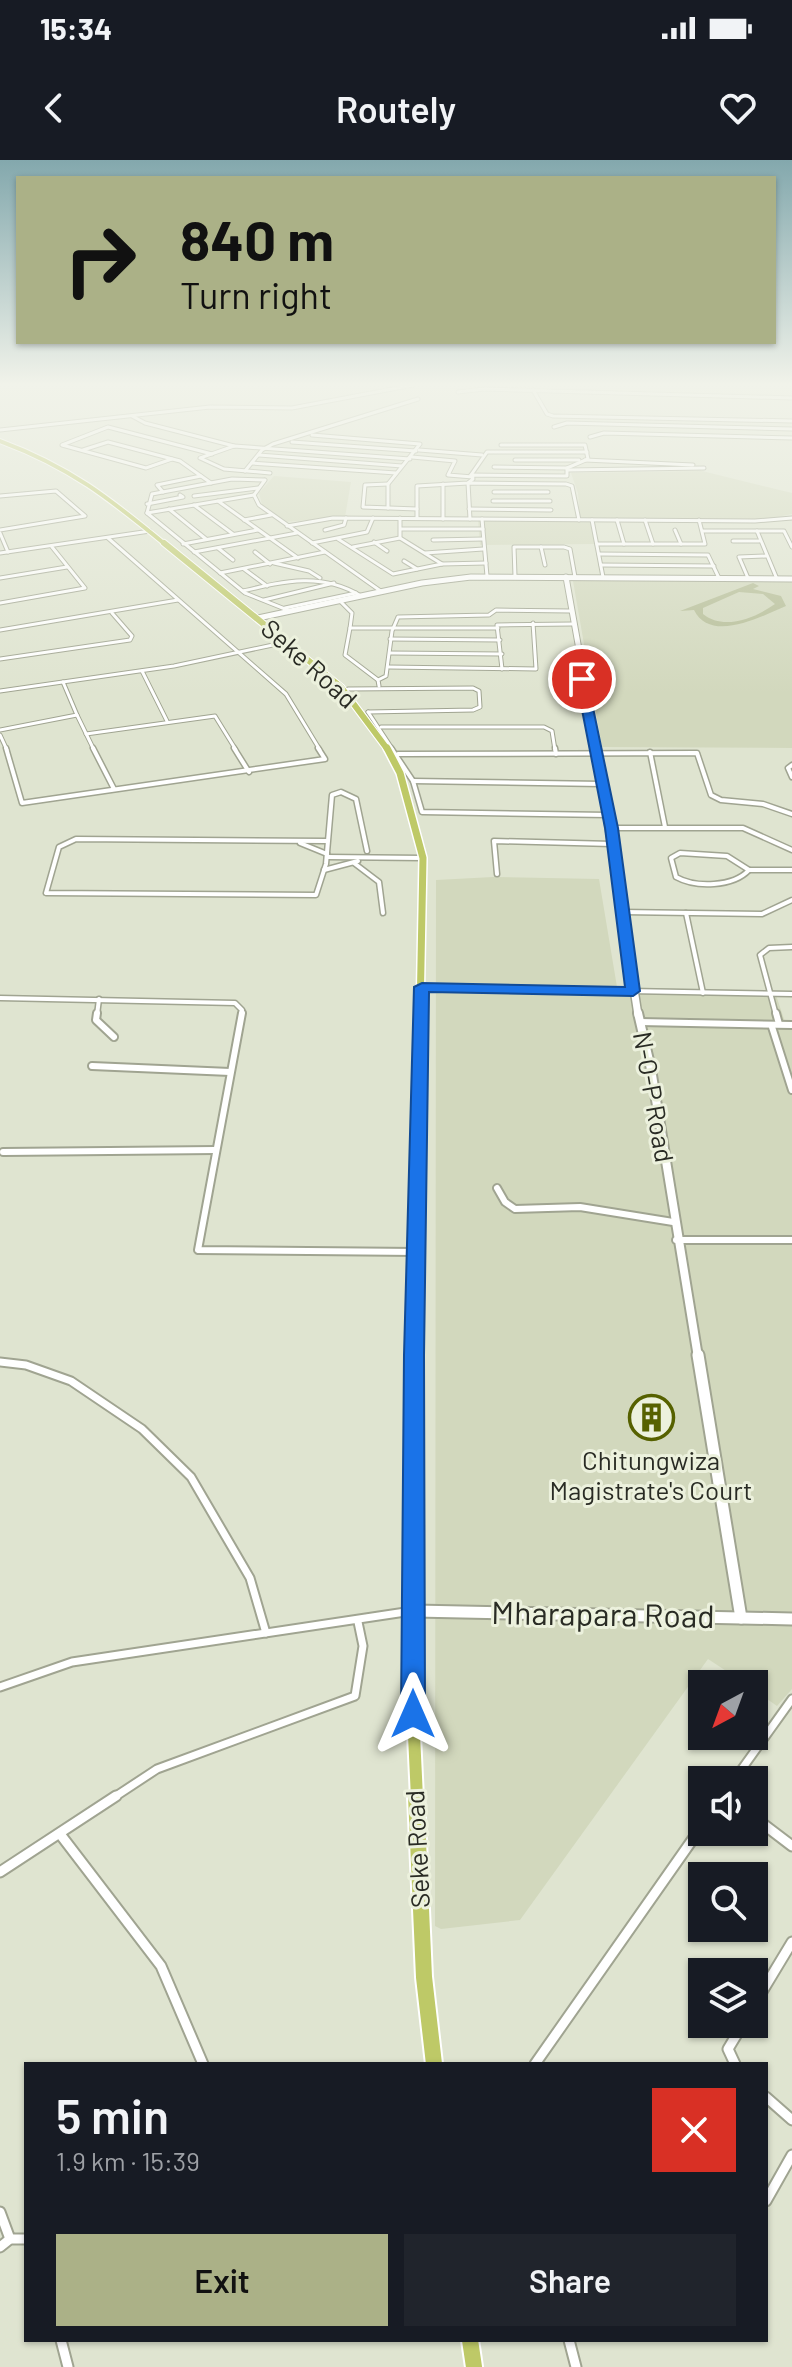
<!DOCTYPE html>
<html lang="en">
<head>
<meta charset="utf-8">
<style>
  :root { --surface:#171b24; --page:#20242c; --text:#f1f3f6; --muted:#9ea1a6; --accent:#abb187 }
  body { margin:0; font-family:Barlow,sans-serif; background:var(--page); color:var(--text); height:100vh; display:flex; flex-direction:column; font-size:30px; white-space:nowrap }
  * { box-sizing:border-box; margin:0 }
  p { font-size:26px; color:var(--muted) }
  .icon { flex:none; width:44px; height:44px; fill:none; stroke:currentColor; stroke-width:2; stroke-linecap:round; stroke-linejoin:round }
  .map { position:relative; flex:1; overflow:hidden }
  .details { position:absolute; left:24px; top:1902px; width:744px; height:280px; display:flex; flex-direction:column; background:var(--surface); border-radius:0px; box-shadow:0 2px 6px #0004 }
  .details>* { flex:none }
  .top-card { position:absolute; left:16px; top:16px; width:760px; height:168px; border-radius:0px; box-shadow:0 2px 6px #0004; background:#abb187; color:#111; overflow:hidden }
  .needle { width:52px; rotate:221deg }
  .buttons { position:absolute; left:688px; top:1510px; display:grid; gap:16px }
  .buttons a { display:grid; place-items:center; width:80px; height:80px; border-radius:0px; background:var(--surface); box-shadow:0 2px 6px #0004; font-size:40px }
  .pin { position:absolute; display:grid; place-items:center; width:68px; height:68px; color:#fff; margin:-34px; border:4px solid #fff; border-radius:50%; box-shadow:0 2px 8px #0007 }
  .me { position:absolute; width:88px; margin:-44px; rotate:0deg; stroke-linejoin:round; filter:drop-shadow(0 0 6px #0008) }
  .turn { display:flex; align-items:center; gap:28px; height:168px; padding:0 32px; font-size:36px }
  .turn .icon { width:104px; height:104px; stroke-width:2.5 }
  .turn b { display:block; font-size:56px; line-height:68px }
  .round { display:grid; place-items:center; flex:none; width:84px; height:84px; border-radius:0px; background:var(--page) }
  .headline { display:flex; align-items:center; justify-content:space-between; height:136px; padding:0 32px }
  h1 { font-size:48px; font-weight:600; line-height:60px }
  .primary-button { display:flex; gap:16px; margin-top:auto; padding:16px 32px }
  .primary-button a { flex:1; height:92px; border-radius:0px; background:var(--accent); color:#111; font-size:32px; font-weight:600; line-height:92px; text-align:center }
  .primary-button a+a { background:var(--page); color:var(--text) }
  .status { display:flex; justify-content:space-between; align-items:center; height:56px; padding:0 40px; background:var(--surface); direction:ltr }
  .status svg { height:22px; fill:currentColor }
  header { display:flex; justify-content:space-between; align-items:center; height:104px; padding:0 32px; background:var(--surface); font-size:36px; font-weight:600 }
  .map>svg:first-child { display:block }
  .built { fill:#d2d8bd }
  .green { fill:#b4bc95; fill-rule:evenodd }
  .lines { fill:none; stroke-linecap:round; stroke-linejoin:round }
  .street-far4-casing { stroke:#a0a491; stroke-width:5 }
  .street-far3-casing { stroke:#a0a491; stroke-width:7 }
  .street-far2-casing { stroke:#a0a491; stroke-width:10 }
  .street-far1-casing { stroke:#a0a491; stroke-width:11 }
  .street-casing { stroke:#a0a491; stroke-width:13 }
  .secondary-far3-casing { stroke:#a0a491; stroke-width:7 }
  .secondary-far2-casing { stroke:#a0a491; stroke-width:10 }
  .secondary-far1-casing { stroke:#a0a491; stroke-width:12 }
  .secondary-casing { stroke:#a0a491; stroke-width:15 }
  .primary-far5-casing { stroke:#fff; stroke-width:6 }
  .primary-far4-casing { stroke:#fff; stroke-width:8 }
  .primary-far3-casing { stroke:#fff; stroke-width:10 }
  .primary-far2-casing { stroke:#fff; stroke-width:13 }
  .primary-far1-casing { stroke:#fff; stroke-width:16 }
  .primary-casing { stroke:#fff; stroke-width:20 }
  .street-far4 { stroke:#fff; stroke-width:3 }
  .street-far3 { stroke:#fff; stroke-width:4 }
  .street-far2 { stroke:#fff; stroke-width:6 }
  .street-far1 { stroke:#fff; stroke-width:7 }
  .street { stroke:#fff; stroke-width:9 }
  .secondary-far3 { stroke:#fff; stroke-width:5 }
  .secondary-far2 { stroke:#fff; stroke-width:7 }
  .secondary-far1 { stroke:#fff; stroke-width:8 }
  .secondary { stroke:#fff; stroke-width:11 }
  .primary-far5 { stroke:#bec967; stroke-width:4 }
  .primary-far4 { stroke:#bec967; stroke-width:6 }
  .primary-far3 { stroke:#bec967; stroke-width:7 }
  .primary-far2 { stroke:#bec967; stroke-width:9 }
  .primary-far1 { stroke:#bec967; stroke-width:12 }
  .primary { stroke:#bec967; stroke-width:16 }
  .route { fill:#1a73e8; stroke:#114b97; stroke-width:2 }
  .labels { text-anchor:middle; stroke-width:6; stroke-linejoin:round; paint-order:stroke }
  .street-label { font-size:26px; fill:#292b24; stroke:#ecf1dd }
  .poi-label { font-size:26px; fill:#292b24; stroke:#ecf1dd }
  .near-street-label { font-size:32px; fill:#292b24; stroke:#ecf1dd }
</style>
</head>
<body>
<div class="status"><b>15:34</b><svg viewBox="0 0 49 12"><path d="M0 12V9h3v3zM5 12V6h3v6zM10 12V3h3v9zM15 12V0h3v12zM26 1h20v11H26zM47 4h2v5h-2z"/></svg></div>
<header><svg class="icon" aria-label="back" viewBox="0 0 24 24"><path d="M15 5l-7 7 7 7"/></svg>Routely<svg class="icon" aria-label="heart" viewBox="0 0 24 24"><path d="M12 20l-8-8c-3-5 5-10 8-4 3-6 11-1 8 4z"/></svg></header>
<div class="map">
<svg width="792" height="2207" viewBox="0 0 792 2207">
  <rect width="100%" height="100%" fill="#dfe4d0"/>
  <g class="built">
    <polygon points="702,311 792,333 792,354 759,361 580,360 578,333 571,313"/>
    <polygon points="274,316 351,322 345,357 285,362 262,345 259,333"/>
    <polygon points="478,360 590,361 596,384 480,385"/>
    <polygon points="577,419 792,421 792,588 602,587 573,421"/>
    <polygon points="493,717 599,719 617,827 775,832 787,868 792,869 792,1529 777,1546 754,1530 754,1524 746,1524 708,1499 520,1760 441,1769 435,1766 436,720"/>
  </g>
  <path class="green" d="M753,423L759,426L753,429L781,436L786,446C762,456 711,484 694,450L680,451ZM739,432L763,434L775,444C755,458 724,471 703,454V448Z"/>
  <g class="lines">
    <defs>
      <g id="street-far4">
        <polyline points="533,230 547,254 553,256 792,261"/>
        <polyline points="458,232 484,229 792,238"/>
        <polyline points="132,256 145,263 234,286"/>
        <polyline points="554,267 567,263 792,269"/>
        <polyline points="0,270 210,247 292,248 413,225"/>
        <polyline points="312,275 420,284 388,324 388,348"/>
        <polyline points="590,277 604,273 792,278"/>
        <polyline points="292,282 416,291"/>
        <polyline points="83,290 108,282 180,301 201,316"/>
        <polyline points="419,290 482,295"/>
        <polyline points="259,295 402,306"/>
        <polyline points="412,297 455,301 448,315 473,317"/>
        <polyline points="172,299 146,308 62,285 108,267 212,294"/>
        <polyline points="515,300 579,300"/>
        <polyline points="585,300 693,305"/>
        <polyline points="252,303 396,313"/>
        <polyline points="494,307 567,308"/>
        <polyline points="568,310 704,308"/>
        <polyline points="245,311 262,290 273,284 418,239"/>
        <polyline points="270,313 224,309 200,298 234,286 410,299"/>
        <polyline points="471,315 487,292 587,292"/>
        <polyline points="264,320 232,319 152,334 147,353 245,433 290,451"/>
        <polyline points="265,320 254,335 259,345 382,432"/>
        <polyline points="388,324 365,325 363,347 417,349"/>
        <polyline points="443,324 443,359"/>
        <polyline points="163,332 157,325 201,316 211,323"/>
        <polyline points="494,332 548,332"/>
        <polyline points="0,336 56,331 85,356 0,370"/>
        <polyline points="194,336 258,328"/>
        <polyline points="218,341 298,398"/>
        <polyline points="493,341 550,341"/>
        <polyline points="147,344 183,337 180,335"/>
        <polyline points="194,345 233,374"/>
        <polyline points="169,349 206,379"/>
        <polyline points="469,349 551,350"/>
        <polyline points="147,353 254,335"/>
        <polyline points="400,358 400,378 442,404"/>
        <polyline points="417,358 417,326 468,323 473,319 471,315 567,316 567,308 588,299 585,285 501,285"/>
        <polyline points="470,359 468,323 566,324 572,326 579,360"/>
        <polyline points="482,359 487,416"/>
        <polyline points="244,360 271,355"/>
        <polyline points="592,360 603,417"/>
        <polyline points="617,360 624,384"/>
        <polyline points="645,360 653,384"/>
        <polyline points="287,366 333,358 755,361 792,358"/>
        <polyline points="401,369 483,369"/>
        <polyline points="325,370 344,365 346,358"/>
        <polyline points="675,370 681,384"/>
        <polyline points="703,371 784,371 792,387"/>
        <polyline points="757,371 777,419"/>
        <polyline points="0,373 8,392"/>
        <polyline points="108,378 286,534 320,590"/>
        <polyline points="338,379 393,414 442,404 486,403"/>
        <polyline points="433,380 483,379"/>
        <polyline points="733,381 759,381"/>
        <polyline points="374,382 387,391"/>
        <polyline points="312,383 367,372 373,358"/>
        <polyline points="183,384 258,370"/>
        <polyline points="597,384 705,384 699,360"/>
        <polyline points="353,387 400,378"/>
        <polyline points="541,387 545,405"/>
        <polyline points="218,388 233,400"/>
        <polyline points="194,392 297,373"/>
        <polyline points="255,392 270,404"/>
        <polyline points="0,393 150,371"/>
        <polyline points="425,393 483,389"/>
        <polyline points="599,394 708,395 719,418"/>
        <polyline points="404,401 417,409"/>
        <polyline points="274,403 309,411 320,418"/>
        <polyline points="601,405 714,406"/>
        <polyline points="244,409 267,426"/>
        <polyline points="220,413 325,392"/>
        <polyline points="515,416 514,387 564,387 570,389 575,417"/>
        <polyline points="0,418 67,407"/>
        <polyline points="748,418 739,397 766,396"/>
        <path d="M243,431C285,421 322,412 361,436"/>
        <polyline points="264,440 334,423"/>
        <polyline points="340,441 352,453 350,468 498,468"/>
        <polyline points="0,443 85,428 52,387"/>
        <polyline points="285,448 356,433"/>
        <polyline points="350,468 345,495 378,520"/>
        <polyline points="0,470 178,440"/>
        <polyline points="390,479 500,480"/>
        <polyline points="390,493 502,494"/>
        <polyline points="0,499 130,480 132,476 112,453"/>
        <polyline points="389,507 536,509 533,463"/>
        <polyline points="502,509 497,465 572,464"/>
        <polyline points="142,511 167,561"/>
        <polyline points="379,526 378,520 386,516 392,471 398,457 489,455 496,450 570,451"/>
        <polyline points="348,529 473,528 479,531 480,547 473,550 368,552"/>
        <polyline points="0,531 174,506 287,482"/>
        <polyline points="368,552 393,590"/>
        <polyline points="77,555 94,590"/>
        <polyline points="381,567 544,567 552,571 555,590"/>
        <polyline points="0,570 77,555 63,522"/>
        <polyline points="86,574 215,556 236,590"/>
        <polyline points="0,575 7,590"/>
      </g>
      <g id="street-far3">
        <polyline points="6,588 22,643 325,599 318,588"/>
        <polyline points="93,588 114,629"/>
        <polyline points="234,588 249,612"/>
        <polyline points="391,588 413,621 422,652 608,655"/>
        <polyline points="555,588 556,594"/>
        <polyline points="650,592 665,667"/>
        <polyline points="398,594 697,593 711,635 721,640 763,644 792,654"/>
        <polyline points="792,605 788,608 792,617"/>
        <polyline points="413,621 602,624"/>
        <polyline points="611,668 743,668 792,690"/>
        <polyline points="326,681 76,679 59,687 46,733 316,735 326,704 332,635 341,632 356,639 367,691"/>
        <polyline points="300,683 327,694"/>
        <path d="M680,693L727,696L749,710C733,727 696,728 676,717L671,698Z"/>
        <polyline points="327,697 423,698"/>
        <polyline points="354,703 379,722 383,753"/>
        <polyline points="324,710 358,701"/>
        <polyline points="749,710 792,710"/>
        <polyline points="497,714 494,681 612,684"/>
        <polyline points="622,752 762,754 792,740"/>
        <polyline points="686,753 703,833"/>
        <polyline points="422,827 792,834"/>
        <polyline points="0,838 235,843 242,850 241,855"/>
        <polyline points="97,855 99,839"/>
        <polyline points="776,855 760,795 769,788 792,787"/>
      </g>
      <g id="street-far2">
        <polyline points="97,853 96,860 114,877"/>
        <polyline points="242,853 198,1090 417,1092"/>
        <polyline points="776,853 779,864"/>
        <polyline points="640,862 792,865"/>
        <polyline points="772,867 792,930"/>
        <polyline points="92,906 230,912"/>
        <polyline points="3,992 216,990"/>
        <polyline points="497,1028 505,1042 515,1049 580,1047 673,1062"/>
        <polyline points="676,1080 792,1080"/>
      </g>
      <g id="street-far1">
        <polyline points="0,1202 26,1205 71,1221 142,1269 191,1317 250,1418 266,1473"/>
        <polyline points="0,1527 72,1502 412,1451"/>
        <polyline points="734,1620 792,1539"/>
        <polyline points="113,1638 157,1609 355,1536 363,1486 358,1462"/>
      </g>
      <g id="street">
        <polyline points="754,1657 792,1686"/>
        <polyline points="60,1674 161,1806 203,1904"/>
        <polyline points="0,1712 116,1636"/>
        <polyline points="754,1845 792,1782"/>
        <polyline points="535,1904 702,1666"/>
        <polyline points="735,1904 728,1889 743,1864"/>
        <polyline points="766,1937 792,1960"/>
        <polyline points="766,2041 792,1995"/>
        <polyline points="0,2052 10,2079"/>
        <polyline points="0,2087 10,2079 26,2079"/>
        <polyline points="61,2180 68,2207"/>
        <polyline points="569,2180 576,2207"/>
      </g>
      <g id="secondary-far3">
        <polyline points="566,417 597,590"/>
        <polyline points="258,458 422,423 471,417 792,419"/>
      </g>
      <polyline id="secondary-far2" points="597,588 638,855"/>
      <polyline id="secondary-far1" points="638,853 651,909 698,1197"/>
      <g id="secondary">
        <polyline points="698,1195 741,1458"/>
        <polyline points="415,1451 792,1459"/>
      </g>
      <path id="primary-far5" d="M0,281C70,307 109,338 166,385"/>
      <polyline id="primary-far4" points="164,383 341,527 388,590"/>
      <polyline id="primary-far3" points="387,588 400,613 423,698 420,855"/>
      <polyline id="primary-far2" points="414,1197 420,853"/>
      <polyline id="primary-far1" points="414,1195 413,1554 417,1638"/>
      <g id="primary">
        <polyline points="416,1636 424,1817 434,1904"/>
        <polyline points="470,2180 474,2207"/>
      </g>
    </defs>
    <use href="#street-far4" class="street-far4-casing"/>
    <use href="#street-far3" class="street-far3-casing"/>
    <use href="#street-far2" class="street-far2-casing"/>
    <use href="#street-far1" class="street-far1-casing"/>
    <use href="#street" class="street-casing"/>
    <use href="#secondary-far3" class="secondary-far3-casing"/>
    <use href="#secondary-far2" class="secondary-far2-casing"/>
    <use href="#secondary-far1" class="secondary-far1-casing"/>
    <use href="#secondary" class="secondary-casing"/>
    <use href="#primary-far5" class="primary-far5-casing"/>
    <use href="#primary-far4" class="primary-far4-casing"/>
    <use href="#primary-far3" class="primary-far3-casing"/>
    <use href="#primary-far2" class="primary-far2-casing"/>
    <use href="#primary-far1" class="primary-far1-casing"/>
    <use href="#primary" class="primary-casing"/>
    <use href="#street-far4" class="street-far4"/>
    <use href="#street-far3" class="street-far3"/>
    <use href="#street-far2" class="street-far2"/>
    <use href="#street-far1" class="street-far1"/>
    <use href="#street" class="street"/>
    <use href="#secondary-far3" class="secondary-far3"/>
    <use href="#secondary-far2" class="secondary-far2"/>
    <use href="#secondary-far1" class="secondary-far1"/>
    <use href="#secondary" class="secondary"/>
    <use href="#primary-far5" class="primary-far5"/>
    <use href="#primary-far4" class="primary-far4"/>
    <use href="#primary-far3" class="primary-far3"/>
    <use href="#primary-far2" class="primary-far2"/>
    <use href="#primary-far1" class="primary-far1"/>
    <use href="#primary" class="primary"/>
  </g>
  <linearGradient id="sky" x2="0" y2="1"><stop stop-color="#83a8ad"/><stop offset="0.42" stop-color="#f1f3ea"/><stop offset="1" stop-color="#f1f3ea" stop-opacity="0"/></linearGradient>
  <rect width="792" height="534" fill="url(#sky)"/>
  <polygon class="route" points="582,516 587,519 618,668 640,831 633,836 429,832 424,1195 425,1554 421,1562 413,1566 404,1562 401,1554 404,1195 414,827 422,823 625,827 605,668 576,519"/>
  <defs>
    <symbol id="building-ring" viewBox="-11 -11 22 22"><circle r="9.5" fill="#ecf1dd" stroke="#566100" stroke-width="1.5"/><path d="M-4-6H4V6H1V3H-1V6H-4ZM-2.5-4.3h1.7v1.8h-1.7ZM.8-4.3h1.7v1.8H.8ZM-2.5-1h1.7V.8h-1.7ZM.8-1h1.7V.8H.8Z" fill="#566100"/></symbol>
  </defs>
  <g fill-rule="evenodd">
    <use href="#building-ring" x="626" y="1232" width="51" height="51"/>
  </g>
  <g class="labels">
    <g class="street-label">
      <text transform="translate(309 504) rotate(42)" y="9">Seke Road</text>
      <text transform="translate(653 937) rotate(80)" y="9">N-O-P Road</text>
      <text transform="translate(418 1689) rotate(-93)" y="9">Seke Road</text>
    </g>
    <g class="poi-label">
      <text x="651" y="1310">Chitungwiza<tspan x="651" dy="30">Magistrate's Court</tspan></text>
    </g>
    <g class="near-street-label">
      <text transform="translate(603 1455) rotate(1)" y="11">Mharapara Road</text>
    </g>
  </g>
</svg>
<div class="buttons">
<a><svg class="needle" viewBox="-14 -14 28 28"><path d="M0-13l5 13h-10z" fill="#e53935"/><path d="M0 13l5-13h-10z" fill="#9ea1a6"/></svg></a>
<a><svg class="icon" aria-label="sound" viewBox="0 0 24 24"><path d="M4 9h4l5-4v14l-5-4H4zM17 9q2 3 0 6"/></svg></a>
<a><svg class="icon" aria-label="search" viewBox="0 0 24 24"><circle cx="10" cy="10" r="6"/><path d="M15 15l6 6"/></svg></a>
<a><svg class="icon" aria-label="layers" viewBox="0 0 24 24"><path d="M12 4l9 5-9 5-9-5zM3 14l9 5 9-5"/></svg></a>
</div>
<div class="pin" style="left:582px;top:519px;background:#d93025"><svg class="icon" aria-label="arrive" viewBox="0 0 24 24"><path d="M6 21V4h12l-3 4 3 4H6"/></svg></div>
<svg class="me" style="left:413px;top:1554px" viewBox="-20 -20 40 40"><path d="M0-17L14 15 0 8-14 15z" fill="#1a73e8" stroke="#fff" stroke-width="4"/></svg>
<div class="top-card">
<div class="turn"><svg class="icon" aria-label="right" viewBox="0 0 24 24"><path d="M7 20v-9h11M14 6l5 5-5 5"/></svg><div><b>840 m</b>Turn right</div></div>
</div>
<section class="details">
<div class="headline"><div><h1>5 min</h1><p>1.9 km · 15:39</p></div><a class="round" style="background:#d93025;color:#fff"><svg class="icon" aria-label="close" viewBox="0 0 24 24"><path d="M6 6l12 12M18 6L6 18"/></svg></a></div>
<div class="primary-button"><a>Exit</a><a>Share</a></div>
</section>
</div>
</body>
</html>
